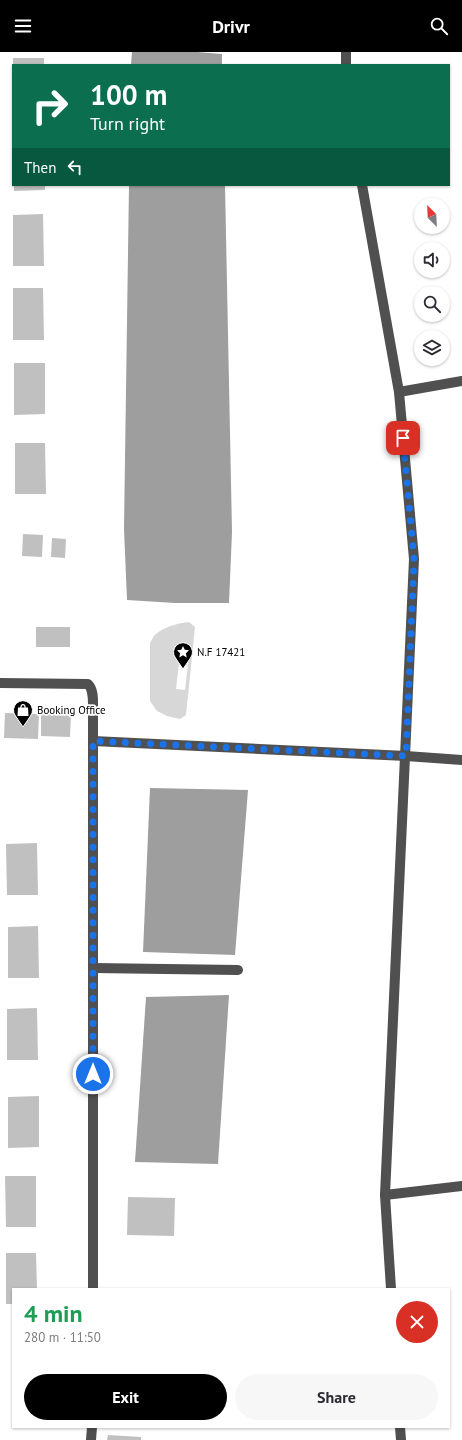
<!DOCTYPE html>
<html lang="en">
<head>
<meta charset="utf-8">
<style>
  :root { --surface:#fff; --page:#f7f7f7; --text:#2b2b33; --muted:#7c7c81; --accent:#000 }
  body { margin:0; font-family:"PT Sans",sans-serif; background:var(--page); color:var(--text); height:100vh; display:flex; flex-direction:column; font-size:15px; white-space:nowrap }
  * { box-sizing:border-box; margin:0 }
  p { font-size:13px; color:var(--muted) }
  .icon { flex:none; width:22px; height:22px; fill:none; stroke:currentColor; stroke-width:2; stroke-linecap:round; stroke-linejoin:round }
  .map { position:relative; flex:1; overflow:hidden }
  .side { position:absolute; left:12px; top:1236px; width:438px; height:140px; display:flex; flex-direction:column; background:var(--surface); border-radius:0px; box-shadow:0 1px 3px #0004 }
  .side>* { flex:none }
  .banner { position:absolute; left:12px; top:12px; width:438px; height:122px; border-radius:0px; box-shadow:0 1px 3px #0004; background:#0b6e4f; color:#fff; overflow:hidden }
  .needle { width:26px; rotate:336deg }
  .fabs { position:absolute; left:414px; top:146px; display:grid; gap:8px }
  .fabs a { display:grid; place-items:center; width:36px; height:36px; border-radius:50%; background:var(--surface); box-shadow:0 1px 3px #0004; font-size:20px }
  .pin { position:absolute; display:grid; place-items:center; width:34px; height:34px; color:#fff; margin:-17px; border-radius:8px; box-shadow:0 2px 6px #0006 }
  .me { position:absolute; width:44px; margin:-22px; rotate:0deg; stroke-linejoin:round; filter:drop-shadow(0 0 3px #0008) }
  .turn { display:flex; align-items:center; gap:14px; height:84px; padding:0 12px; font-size:18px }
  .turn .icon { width:52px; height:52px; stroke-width:2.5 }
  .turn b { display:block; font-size:28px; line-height:34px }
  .then { display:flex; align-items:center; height:38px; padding:0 12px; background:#0003; gap:8px; font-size:15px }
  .round { display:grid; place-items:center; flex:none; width:42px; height:42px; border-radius:21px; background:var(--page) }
  .overview { display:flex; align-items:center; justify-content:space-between; height:68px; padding:0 12px }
  h1 { font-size:24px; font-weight:700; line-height:30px; color:#1e9e55 }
  .action { display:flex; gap:8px; margin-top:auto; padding:8px 12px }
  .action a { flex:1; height:46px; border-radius:24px; background:var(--accent); color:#fff; font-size:16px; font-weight:700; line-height:46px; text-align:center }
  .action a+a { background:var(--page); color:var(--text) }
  header { display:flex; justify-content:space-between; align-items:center; height:52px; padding:0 12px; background:var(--accent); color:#fff; font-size:18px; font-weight:700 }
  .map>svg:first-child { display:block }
  .green { fill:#d7d7d7; fill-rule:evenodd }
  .water { fill:#9e9e9e }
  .building { fill:#c0c0c0 }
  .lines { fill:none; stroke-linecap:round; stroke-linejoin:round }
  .minor { stroke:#505050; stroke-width:10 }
  .route { stroke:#1a73e8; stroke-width:7; stroke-dasharray:0 12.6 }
  .labels { text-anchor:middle; stroke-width:3.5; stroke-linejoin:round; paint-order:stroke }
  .poi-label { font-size:11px; fill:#000; stroke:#fff; text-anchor:start }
</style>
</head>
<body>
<header><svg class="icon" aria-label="menu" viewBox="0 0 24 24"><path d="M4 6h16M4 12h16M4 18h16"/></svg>Drivr<svg class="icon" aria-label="search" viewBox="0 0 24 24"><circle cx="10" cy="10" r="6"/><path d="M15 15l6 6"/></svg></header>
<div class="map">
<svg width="462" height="1388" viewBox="0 0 462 1388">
  <rect width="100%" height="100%" fill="#fff"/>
  <path class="green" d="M189,570L195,575L186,663L180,667L167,664L157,659L150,649V591C152,588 153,584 156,582C164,575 178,571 189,570ZM181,595L190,596L185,638L176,637Z"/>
  <g class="water">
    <polygon points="132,0 197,0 222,2 222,13 131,13"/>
    <polygon points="129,133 225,133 232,480 229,551 175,551 127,548 124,477"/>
    <polygon points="150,736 248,738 235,903 143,900"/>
    <polygon points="229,943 218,1112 135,1110 146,945"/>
  </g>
  <g class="building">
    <rect x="13" y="6" width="31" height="7"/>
    <polygon points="14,133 45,133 45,138 14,139"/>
    <polygon points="43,162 44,214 13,214 13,163"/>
    <polygon points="13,236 43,236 44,288 13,288"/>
    <polygon points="14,311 45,311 45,362 14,363"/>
    <polygon points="15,391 45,391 46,442 15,442"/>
    <polygon points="23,482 43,483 42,505 22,504"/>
    <polygon points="52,486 66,487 65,506 51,505"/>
    <rect x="36" y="575" width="34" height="20"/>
    <polygon points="41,659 71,660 70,685 41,684"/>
    <polygon points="5,661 39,662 38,687 4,686"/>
    <polygon points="37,791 38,843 7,843 6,792"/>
    <polygon points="38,874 39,926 8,926 8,875"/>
    <polygon points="37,956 38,1008 7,1008 7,957"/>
    <polygon points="39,1044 39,1095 8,1096 8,1045"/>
    <polygon points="5,1124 36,1124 36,1175 6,1175"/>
    <polygon points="128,1145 175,1146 174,1184 127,1183"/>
    <polygon points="6,1201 36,1201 37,1237 13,1237 13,1252 6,1252"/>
    <polygon points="108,1383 141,1385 141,1388 107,1388"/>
  </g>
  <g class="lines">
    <g class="minor">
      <polyline points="346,0 346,13"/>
      <polyline points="362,133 399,340 414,507 385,1143 391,1237"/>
      <polyline points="399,340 462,329"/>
      <path d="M0,631L88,632C94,638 93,649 93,657V1237"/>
      <polyline points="93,689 406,704 462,708"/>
      <polyline points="93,916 238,918"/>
      <polyline points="385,1143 462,1134"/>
      <polyline points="400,1375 401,1388"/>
      <polyline points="91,1388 92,1375"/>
    </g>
  </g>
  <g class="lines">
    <polyline class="route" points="93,1022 93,689 406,704 414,507 403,386"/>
  </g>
  <defs>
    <symbol id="sight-pin" viewBox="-11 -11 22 30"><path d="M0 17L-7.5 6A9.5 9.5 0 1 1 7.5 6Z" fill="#000" stroke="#fff"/><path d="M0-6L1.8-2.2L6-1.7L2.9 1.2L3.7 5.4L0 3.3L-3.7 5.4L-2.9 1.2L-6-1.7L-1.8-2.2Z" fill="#fff"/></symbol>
    <symbol id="shop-pin" viewBox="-11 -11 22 30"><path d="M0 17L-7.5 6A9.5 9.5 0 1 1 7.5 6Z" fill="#000" stroke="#fff"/><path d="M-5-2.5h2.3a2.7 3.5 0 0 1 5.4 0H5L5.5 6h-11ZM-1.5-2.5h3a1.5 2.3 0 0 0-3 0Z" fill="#fff"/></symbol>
  </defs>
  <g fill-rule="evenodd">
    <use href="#sight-pin" x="172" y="589" width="22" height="30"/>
    <use href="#shop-pin" x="12" y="647" width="22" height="30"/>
  </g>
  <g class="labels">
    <g class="poi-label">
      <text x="197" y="604">N.F 17421</text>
      <text x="37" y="662">Booking Office</text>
    </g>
  </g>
</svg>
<div class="fabs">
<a><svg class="needle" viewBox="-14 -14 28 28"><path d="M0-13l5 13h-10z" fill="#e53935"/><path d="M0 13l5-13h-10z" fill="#7c7c81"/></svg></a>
<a><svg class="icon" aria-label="sound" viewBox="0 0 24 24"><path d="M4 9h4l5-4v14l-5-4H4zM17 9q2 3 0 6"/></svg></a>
<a><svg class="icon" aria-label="search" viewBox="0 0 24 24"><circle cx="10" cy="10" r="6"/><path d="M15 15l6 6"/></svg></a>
<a><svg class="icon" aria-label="layers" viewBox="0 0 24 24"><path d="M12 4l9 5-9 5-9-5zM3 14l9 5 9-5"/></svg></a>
</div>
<div class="pin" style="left:403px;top:386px;background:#d93025"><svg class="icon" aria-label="arrive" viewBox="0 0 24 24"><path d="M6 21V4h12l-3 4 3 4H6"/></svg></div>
<svg class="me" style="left:93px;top:1022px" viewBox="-20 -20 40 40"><circle r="17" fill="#1a73e8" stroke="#fff" stroke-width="3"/><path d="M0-11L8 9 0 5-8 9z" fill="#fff"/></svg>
<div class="banner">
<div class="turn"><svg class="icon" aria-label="right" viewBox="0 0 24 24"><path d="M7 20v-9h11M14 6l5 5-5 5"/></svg><div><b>100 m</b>Turn right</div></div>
<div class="then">Then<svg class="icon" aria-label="left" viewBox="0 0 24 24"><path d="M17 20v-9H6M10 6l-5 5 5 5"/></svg></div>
</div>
<section class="side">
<div class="overview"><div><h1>4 min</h1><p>280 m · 11:50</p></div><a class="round" style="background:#d93025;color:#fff"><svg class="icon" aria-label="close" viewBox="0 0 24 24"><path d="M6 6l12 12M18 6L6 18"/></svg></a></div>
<div class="action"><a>Exit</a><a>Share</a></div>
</section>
</div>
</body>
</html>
